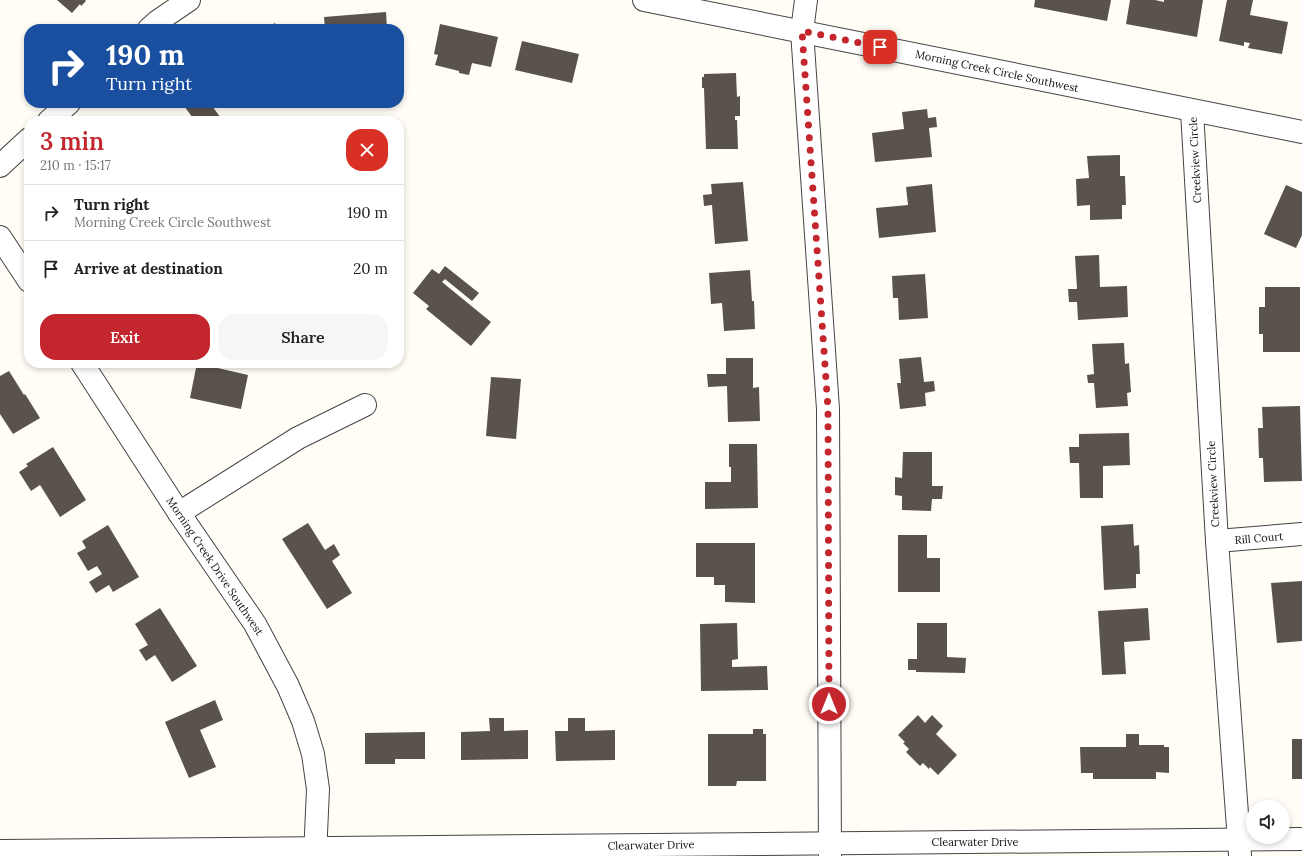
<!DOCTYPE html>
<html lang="en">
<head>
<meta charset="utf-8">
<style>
  :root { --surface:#fff; --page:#f6f6f6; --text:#222; --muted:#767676; --line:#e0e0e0; --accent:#c4262e }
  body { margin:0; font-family:Lora,serif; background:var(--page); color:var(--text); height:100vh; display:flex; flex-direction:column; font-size:15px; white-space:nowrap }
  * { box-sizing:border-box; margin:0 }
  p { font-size:13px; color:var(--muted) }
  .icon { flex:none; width:22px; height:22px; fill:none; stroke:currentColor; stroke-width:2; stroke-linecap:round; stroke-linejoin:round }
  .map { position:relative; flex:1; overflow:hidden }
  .side { position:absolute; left:24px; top:116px; width:380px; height:252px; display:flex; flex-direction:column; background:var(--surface); border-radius:16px; box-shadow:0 2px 6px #0003 }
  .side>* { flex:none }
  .hud { position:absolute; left:24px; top:24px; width:380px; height:84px; border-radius:16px; box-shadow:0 2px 6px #0003; background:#1a4fa0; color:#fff; overflow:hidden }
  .controls { position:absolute; left:1246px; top:800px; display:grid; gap:8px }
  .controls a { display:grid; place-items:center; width:44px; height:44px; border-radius:50%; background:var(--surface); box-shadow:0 2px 6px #0003; font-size:20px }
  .pin { position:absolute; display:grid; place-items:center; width:34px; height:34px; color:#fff; margin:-17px; border-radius:8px; box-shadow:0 2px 6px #0006 }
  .me { position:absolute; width:44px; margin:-22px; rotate:0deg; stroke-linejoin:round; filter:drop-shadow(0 0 3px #0008) }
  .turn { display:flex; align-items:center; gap:14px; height:84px; padding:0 16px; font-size:18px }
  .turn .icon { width:52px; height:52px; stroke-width:2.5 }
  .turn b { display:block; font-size:28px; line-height:34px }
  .round { display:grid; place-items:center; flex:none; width:42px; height:42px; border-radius:16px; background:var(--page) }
  .headline { display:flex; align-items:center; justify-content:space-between; height:68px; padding:0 16px }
  h1 { font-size:24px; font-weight:600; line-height:30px; color:var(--accent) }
  .cta { display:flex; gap:8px; margin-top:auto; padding:8px 16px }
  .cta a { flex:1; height:46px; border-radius:16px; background:var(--accent); color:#fff; font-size:16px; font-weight:600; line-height:46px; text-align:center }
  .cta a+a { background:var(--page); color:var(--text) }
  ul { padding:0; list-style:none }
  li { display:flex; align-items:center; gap:12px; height:56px; padding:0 16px; border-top:1px solid var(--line) }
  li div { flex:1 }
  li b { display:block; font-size:15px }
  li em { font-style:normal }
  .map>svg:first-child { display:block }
  .building { fill:#5a524d }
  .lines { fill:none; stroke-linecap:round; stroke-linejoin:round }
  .street-casing { stroke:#444; stroke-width:24 }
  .street { stroke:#fff; stroke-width:22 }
  .route { stroke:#c4262e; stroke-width:7; stroke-dasharray:0 12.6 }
  .labels { text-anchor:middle; stroke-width:4; stroke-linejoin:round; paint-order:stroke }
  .street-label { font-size:11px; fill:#111; stroke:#fff }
</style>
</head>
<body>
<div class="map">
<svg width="1302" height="856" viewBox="0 0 1302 856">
  <rect width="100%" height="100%" fill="#fffdf5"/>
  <g class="building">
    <polygon points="57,0 85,0 86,1 81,6 80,4 72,13"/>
    <polygon points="1035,0 1111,0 1107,21 1034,7"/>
    <polygon points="1130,0 1155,0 1164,2 1164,0 1203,0 1197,37 1126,24"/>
    <polygon points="1227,0 1253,0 1250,15 1288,22 1282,54 1248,48 1250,43 1244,42 1244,46 1219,41"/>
    <polygon points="386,12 387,29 325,29 324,17"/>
    <polygon points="275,23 278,29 264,29"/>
    <polygon points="440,24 498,37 491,67 472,63 469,75 459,73 459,71 435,65 438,55 434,54"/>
    <polygon points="522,41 579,54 572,83 515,70"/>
    <polygon points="736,73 737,97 740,96 740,116 735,116 735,120 737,120 738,149 706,149 704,88 702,88 702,77 704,77 704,74"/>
    <polygon points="182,103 210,103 223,121 195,121"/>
    <polygon points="927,109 928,118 936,117 937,127 929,128 932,157 875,162 872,133 904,129 902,112"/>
    <polygon points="1120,155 1120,176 1125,176 1126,205 1122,205 1122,219 1090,220 1090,205 1077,206 1076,179 1089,178 1087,156"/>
    <polygon points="743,182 748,241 715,244 712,205 704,206 703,195 712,194 711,184"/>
    <polygon points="932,184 936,232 879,238 876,208 908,205 906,187"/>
    <polygon points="1286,185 1302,192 1302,235 1296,248 1264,234"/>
    <polygon points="1099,255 1100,287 1127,286 1128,317 1078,320 1077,302 1069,302 1068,289 1077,289 1075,256"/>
    <polygon points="445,266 479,293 472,301 445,279 442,282 491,322 471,346 426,309 429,306 413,293 432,269 439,274"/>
    <polygon points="750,270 752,301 754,301 755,329 724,331 722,303 711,304 709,273"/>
    <polygon points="925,274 928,318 899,320 898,298 893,298 892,276"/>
    <polygon points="1265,287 1300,287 1300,352 1263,352 1263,334 1259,334 1259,307 1265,307"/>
    <polygon points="1124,343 1125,364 1129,363 1131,392 1127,393 1128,406 1096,408 1094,383 1088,383 1087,375 1094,374 1092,344"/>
    <polygon points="921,357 924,382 934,381 935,391 925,393 926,406 900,409 897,383 901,383 899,359"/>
    <polygon points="726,358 753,358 753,388 759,387 760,421 728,422 727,386 708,387 707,374 726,374"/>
    <polygon points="197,363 210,363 209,366 248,375 241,409 190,398"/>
    <polygon points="9,371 24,395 25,394 40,418 13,434 0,414 0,376"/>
    <polygon points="491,377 521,379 516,439 486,436"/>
    <polygon points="1300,406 1302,481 1264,482 1263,458 1259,458 1258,428 1263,428 1262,407"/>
    <polygon points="1129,433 1130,465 1103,466 1103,498 1080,498 1079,463 1070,463 1069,447 1079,447 1079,434"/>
    <polygon points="729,444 757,444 758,508 705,509 705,482 731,482 731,467 729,467"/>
    <polygon points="53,447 86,500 60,517 40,485 31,491 19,472 28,466 26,464"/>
    <polygon points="903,452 932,452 932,486 943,486 942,499 932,499 931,511 902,510 902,496 895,495 895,477 902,478"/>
    <polygon points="308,523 325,550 334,544 340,555 332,561 352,593 327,609 282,539"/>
    <polygon points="1133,524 1134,546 1139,545 1140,574 1136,574 1136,588 1104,590 1101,526"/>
    <polygon points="108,525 139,577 113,592 109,585 96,593 89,582 102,574 97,566 88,571 77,553 86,548 82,541"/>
    <polygon points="898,535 927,535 927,558 940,558 940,592 898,592"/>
    <polygon points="696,543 755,543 755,603 725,602 725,585 714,585 714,577 696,577"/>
    <polygon points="1302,581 1302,641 1277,643 1271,583"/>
    <polygon points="160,608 197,666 172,682 155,655 146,661 139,650 148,645 135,624"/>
    <polygon points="1148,608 1150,640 1124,642 1126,674 1102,675 1098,611"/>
    <polygon points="737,623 738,659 732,660 732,667 767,666 768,690 701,691 700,624"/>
    <polygon points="917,623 947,623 947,657 966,658 965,673 916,672 916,670 908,670 908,659 917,659"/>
    <polygon points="215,700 223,720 200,730 216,767 189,778 165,722"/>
    <polygon points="918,715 925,723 932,715 943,726 936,734 957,755 938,775 930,767 929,769 923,763 920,766 906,752 909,749 903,743 905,742 898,735"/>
    <polygon points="489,718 504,718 504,731 528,730 528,759 461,760 461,732 490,731"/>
    <polygon points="568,718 585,718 585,731 615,730 615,760 556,761 555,731 568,731"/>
    <polygon points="753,729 763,729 763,734 766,734 766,781 737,781 736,786 708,786 708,734 753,734"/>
    <polygon points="425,732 425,759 395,759 395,764 365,764 365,733"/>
    <polygon points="1126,734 1139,734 1139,745 1164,745 1164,747 1169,747 1169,773 1156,772 1156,779 1093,779 1093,773 1081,773 1080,747 1126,747"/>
    <rect x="1292" y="739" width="10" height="40"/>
  </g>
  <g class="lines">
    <defs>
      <g id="street">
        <polyline points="644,0 1302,132"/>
        <polyline points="806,0 802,31 828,409 830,856"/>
        <polyline points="149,29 158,21 189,0"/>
        <polyline points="1192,111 1217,541 1240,855"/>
        <polyline points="49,121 69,103"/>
        <polyline points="0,166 29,139"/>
        <polyline points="0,237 29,281"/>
        <polyline points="82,363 179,513 255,624 288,686 303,721 313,754 318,789 315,856"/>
        <polyline points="179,513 298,438 365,405"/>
        <polyline points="1217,541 1302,534"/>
        <polyline points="0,851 1302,839"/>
      </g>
    </defs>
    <use href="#street" class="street-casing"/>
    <use href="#street" class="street"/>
  </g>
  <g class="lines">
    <polyline class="route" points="829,704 828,409 802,31 880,47"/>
  </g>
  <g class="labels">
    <g class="street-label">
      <text transform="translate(997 71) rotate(12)" y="4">Morning Creek Circle Southwest</text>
      <text transform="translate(1195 160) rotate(-93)" y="4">Creekview Circle</text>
      <text transform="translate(1213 484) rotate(-93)" y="4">Creekview Circle</text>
      <text transform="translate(1259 538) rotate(-5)" y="4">Rill Court</text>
      <text transform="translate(215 566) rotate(56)" y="4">Morning Creek Drive Southwest</text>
      <text x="975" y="846">Clearwater Drive</text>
      <text transform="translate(651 845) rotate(-1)" y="4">Clearwater Drive</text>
    </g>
  </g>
</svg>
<div class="controls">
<a><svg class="icon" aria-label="sound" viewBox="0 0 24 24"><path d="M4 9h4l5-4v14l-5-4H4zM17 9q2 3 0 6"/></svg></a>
</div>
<div class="pin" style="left:880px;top:47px;background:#d93025"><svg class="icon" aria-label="arrive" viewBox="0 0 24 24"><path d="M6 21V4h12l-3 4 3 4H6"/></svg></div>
<svg class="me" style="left:829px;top:704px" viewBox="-20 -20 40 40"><circle r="17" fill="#c4262e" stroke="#fff" stroke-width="3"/><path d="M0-11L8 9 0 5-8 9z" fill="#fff"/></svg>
<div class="hud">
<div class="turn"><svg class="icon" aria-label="right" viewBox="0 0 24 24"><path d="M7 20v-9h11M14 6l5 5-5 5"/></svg><div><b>190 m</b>Turn right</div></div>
</div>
<section class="side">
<div class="headline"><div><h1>3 min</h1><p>210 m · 15:17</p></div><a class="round" style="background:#d93025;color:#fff"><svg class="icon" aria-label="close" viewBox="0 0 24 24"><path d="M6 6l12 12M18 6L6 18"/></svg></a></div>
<ul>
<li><svg class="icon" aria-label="right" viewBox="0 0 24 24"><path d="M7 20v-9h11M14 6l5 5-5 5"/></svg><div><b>Turn right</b><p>Morning Creek Circle Southwest</p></div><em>190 m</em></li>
<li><svg class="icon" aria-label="arrive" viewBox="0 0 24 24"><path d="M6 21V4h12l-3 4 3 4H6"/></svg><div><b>Arrive at destination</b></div><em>20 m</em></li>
</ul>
<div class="cta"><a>Exit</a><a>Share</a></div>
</section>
</div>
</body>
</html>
